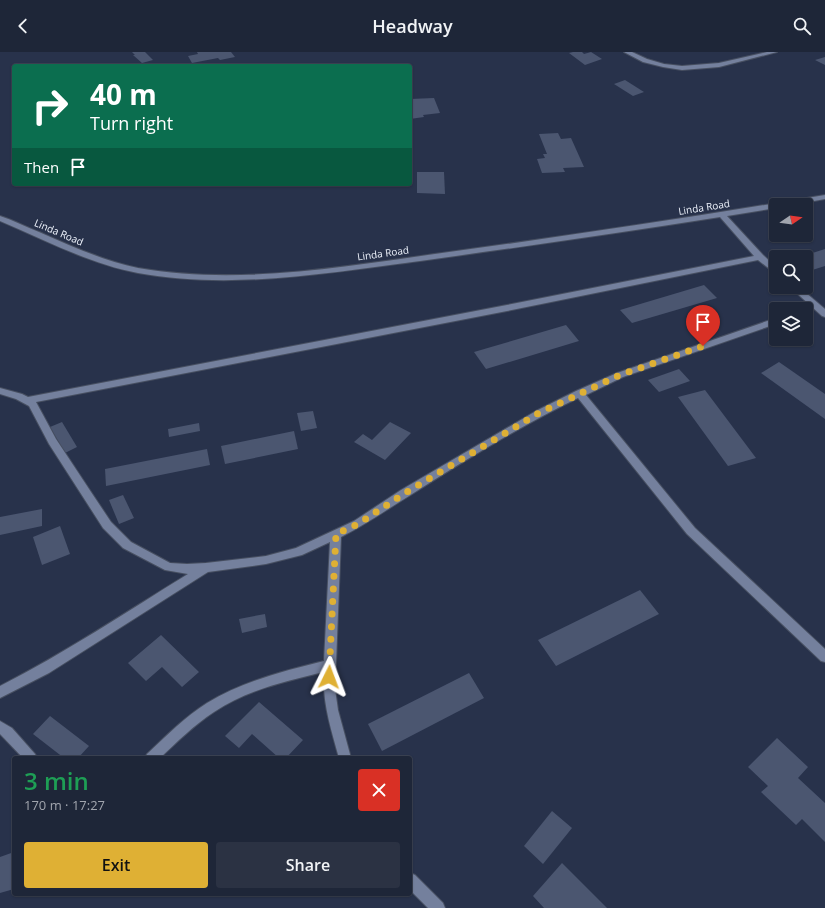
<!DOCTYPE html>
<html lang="en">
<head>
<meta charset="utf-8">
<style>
  :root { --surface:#1e2638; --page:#2b3243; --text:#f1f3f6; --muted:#a1a5ae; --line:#3c4353; --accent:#dfb034 }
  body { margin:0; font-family:"Open Sans",sans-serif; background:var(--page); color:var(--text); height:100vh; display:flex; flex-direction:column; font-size:15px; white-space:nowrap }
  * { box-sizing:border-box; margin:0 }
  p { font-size:13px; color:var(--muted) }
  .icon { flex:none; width:22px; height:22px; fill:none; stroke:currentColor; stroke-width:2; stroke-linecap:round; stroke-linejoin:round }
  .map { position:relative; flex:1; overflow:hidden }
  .side { position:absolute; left:12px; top:704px; width:400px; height:140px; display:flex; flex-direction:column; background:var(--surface); border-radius:4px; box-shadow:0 1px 3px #0004,0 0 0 1px var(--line) }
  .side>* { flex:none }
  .top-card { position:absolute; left:12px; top:12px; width:400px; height:122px; border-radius:4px; box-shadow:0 1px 3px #0004,0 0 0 1px var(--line); background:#0b6e4f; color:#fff; overflow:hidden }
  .needle { width:26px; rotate:77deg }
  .tools { position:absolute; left:769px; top:146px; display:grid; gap:8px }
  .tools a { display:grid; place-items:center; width:44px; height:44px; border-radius:4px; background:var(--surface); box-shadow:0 1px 3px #0004,0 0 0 1px var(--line); font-size:20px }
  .pin { position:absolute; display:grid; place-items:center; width:34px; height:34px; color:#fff; margin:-41px -17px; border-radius:50% 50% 50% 0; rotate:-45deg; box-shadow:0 0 4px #0007 }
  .pin .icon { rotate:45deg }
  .me { position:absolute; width:44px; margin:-22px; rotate:3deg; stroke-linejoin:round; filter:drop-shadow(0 0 3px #0008) }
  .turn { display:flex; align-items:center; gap:14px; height:84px; padding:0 12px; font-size:18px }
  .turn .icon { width:52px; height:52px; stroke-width:2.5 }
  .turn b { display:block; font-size:28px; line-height:34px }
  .then { display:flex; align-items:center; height:38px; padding:0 12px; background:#0003; gap:8px; font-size:15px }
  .round { display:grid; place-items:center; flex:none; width:42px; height:42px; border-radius:4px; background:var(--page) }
  .head { display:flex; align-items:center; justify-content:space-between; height:68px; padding:0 12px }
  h1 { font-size:24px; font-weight:600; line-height:30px; color:#1e9e55 }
  .button { display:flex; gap:8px; margin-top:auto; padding:8px 12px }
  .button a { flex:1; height:46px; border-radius:4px; background:var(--accent); color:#111; font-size:16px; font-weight:600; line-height:46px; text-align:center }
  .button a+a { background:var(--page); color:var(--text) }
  header { display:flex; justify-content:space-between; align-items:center; height:52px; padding:0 12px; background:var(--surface); font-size:18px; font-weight:600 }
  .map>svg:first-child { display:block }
  .building { fill:#4b5670 }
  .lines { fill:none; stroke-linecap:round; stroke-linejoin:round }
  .minor-casing { stroke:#474f61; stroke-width:2 }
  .minor { fill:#74809d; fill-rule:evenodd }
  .route { stroke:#dfb034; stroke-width:7; stroke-dasharray:0 12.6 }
  .labels { text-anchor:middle; stroke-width:3; stroke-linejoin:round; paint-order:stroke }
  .far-street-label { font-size:10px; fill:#f0f5fe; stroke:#28324b }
</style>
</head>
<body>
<header><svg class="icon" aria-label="back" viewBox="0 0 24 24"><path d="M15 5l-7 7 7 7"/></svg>Headway<svg class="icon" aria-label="search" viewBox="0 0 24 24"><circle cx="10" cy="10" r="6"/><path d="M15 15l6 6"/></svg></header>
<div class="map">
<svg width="825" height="856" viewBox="0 0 825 856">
  <rect width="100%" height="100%" fill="#28324b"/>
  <g class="building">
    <polygon points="132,0 145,0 153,8 142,11 133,3 135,3"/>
    <polygon points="197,0 231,0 235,5 220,8 218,6 192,11 188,4 198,2"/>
    <polygon points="573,0 582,0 584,2 591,0 602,7 585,13 569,1"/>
    <polygon points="825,5 825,13 815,8"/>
    <polygon points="625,28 644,40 633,44 614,32"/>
    <polygon points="434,46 440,61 423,63 424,65 410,67 410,47"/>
    <polygon points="558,81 561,87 571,86 584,115 563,116 565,120 542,121 537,107 545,106 543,102 547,102 539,82"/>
    <polygon points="417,120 444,120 445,142 417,141"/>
    <polygon points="825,197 825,214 806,220 806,205 800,205"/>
    <polygon points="704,233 717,246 632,271 620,258"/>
    <polygon points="566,273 579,289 486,317 474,300"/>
    <polygon points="779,310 825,342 825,367 761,321"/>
    <polygon points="679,317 690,329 659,340 648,328"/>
    <polygon points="705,338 756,406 728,414 678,345"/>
    <polygon points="313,359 317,376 301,379 297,361"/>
    <polygon points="62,370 77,395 65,401 50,375"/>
    <polygon points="390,370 411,381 385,408 354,390 363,382 372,388"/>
    <polygon points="199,371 200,379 169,385 168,377"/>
    <polygon points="294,379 298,397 225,412 221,394"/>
    <polygon points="207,397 210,413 106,434 105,417"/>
    <polygon points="123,443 134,466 119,472 109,448"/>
    <polygon points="42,457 42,474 0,483 0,465"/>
    <polygon points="60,474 70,502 42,513 33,485"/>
    <polygon points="640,538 659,562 556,614 538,588"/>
    <polygon points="265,562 267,575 242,581 239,567"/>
    <polygon points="161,583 199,620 182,635 162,615 146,629 128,611"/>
    <polygon points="469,621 484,646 382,699 368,672"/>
    <polygon points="259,650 303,688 286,706 279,706 252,682 239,696 225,684"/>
    <polygon points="50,664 89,694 78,706 64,706 33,682"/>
    <polygon points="777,686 808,715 798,726 825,751 825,790 802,767 796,773 761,740 768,734 748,715"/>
    <polygon points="552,759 572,776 543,812 524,794"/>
    <polygon points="14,800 14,837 0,841 0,805"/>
    <polygon points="562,811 607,856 544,856 533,844"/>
  </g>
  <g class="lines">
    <defs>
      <g id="minor">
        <polygon points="624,0 632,0 647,7 664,12 682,14 719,11 767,0 777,0 719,15 682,18 663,15 643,10"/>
        <path d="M825,143V147L792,153H776V156L727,164L763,203L776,215V222L758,208L507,259L36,350L56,387L89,437L111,470L131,490L170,511L187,512L206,511L266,504L296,496L354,469L401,438L536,359L576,339L617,321L776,266V272L623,325L586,343L695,476L825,597V610L821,609L687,482L578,346C520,374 464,409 409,444C386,458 365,473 341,485L335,637L338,658L351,706H339C331,677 322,650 324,620C286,629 247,638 214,660C194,673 177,690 160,706H145L147,702C166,684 185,665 207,651C243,629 284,619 324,609L330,490L302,503L266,512L208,520L49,621L0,646V634C65,601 126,560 188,522L165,518L123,496L103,476L49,392L29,354L16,347L0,342V336L22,342L28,345L507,253L754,204L720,165C620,181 520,195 420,209C327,221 232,238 138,221C90,212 45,188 0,169V164C13,168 26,175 39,180C71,194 104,209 138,216C241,234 347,214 449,200C575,183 700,164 825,143Z"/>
        <polygon points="790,235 799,235 825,257 825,265 822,264"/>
        <polygon points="0,669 12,676 35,702 37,706 23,706 0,682"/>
        <polygon points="410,821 415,823 443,851 445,856 428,856 410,838"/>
      </g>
    </defs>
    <use href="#minor" class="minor-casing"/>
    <use href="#minor" class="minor"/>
  </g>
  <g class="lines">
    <polyline class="route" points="329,625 336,482 358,472 405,441 539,361 620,323 703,294"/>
  </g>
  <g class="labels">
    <g class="far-street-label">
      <text transform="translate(704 155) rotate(-9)" y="4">Linda Road</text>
      <text transform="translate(59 180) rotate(23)" y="4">Linda Road</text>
      <text transform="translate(383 201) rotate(-8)" y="4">Linda Road</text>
    </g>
  </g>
</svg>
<div class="tools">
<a><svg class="needle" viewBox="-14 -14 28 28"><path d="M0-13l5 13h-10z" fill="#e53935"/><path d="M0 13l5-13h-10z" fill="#a1a5ae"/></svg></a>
<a><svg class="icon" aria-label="search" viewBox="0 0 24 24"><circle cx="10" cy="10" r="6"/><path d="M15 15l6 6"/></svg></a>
<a><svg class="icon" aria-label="layers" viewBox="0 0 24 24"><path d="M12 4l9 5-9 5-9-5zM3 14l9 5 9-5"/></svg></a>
</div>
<div class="pin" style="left:703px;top:294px;background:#d93025"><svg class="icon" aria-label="arrive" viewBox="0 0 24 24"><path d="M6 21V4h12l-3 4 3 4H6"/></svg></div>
<svg class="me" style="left:329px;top:625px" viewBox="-20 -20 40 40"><path d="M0-17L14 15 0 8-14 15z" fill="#dfb034" stroke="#fff" stroke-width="4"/></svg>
<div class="top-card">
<div class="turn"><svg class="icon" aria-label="right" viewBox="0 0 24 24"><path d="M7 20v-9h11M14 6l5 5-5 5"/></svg><div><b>40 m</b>Turn right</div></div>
<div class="then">Then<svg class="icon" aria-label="arrive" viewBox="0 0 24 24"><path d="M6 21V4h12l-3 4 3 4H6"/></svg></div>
</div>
<section class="side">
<div class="head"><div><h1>3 min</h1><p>170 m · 17:27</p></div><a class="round" style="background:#d93025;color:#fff"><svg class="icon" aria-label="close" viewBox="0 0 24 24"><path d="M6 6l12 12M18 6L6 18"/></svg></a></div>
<div class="button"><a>Exit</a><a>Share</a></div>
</section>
</div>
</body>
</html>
